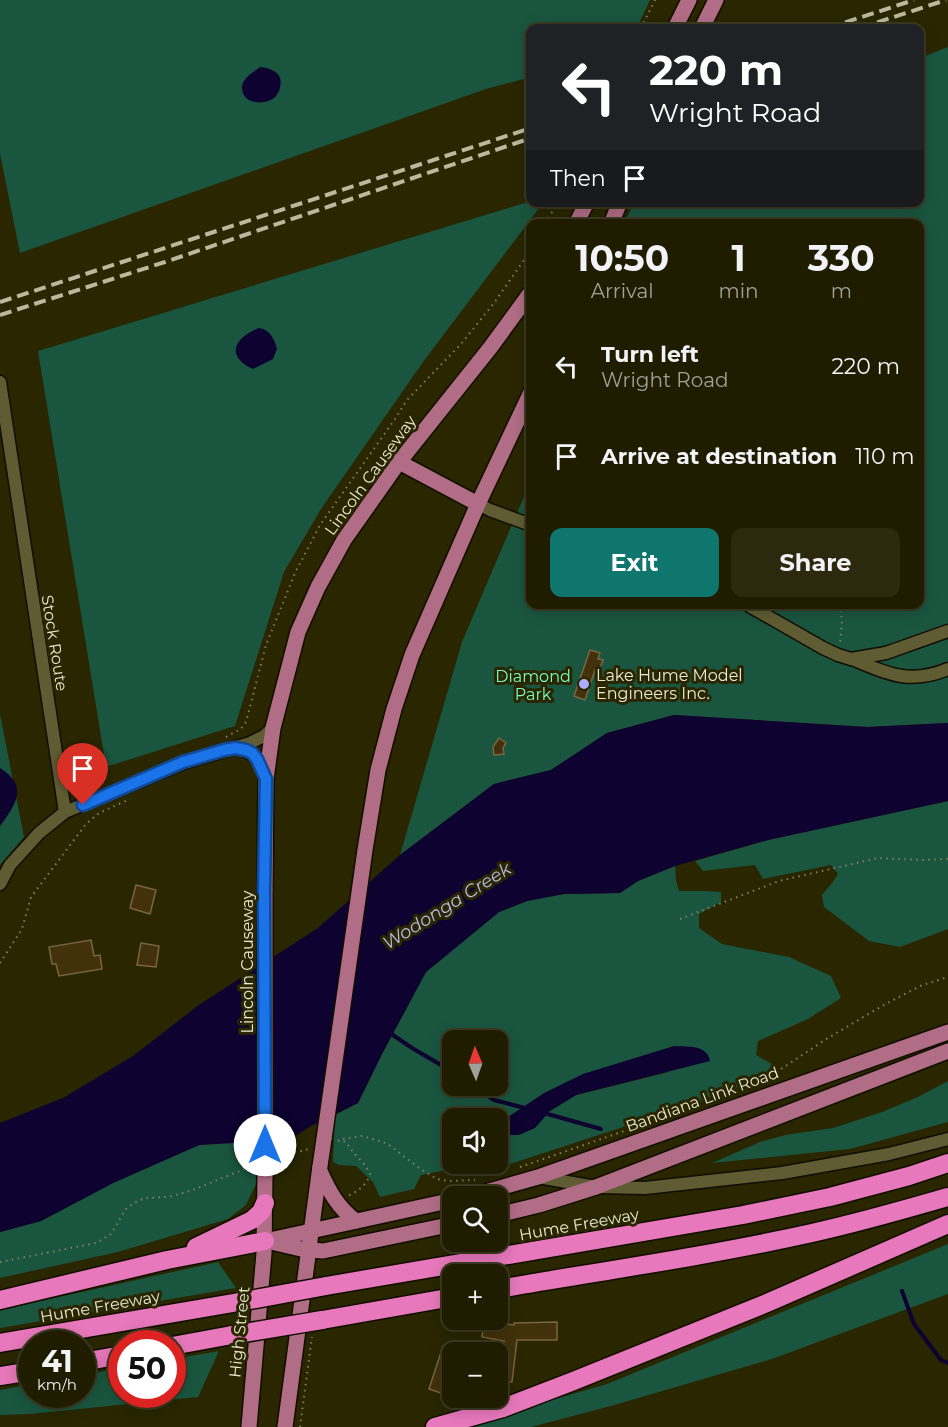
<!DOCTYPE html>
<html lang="en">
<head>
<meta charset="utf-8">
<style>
  :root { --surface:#1f1c00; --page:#2c290f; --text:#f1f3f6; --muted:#a1a199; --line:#3c3a22; --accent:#0f766e }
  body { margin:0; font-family:Montserrat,sans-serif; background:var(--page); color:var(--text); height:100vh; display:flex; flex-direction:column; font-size:22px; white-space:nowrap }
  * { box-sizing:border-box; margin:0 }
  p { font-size:20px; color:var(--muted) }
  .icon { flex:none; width:33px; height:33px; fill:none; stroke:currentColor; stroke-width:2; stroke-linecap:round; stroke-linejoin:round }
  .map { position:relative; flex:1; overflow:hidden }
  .panel { position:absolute; left:526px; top:219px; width:398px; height:390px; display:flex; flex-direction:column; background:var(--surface); border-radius:12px; box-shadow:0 3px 15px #0003,0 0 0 2px var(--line) }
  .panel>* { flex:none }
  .banner { position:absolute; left:526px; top:24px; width:398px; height:183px; border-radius:12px; box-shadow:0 3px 15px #0003,0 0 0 2px var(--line); background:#202124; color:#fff; overflow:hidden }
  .needle { width:39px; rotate:358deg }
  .controls { position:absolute; left:442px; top:1030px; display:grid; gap:12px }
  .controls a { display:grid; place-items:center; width:66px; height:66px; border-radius:12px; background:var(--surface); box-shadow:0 3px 15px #0003,0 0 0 2px var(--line); font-size:30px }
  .speed { position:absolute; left:18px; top:1330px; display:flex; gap:12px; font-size:30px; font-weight:700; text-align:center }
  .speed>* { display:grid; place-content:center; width:78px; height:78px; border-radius:50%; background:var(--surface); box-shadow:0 3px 15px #0003,0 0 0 2px var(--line); line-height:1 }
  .speed small { font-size:15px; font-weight:400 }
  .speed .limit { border:9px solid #d22; background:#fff; color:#111 }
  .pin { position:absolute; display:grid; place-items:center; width:51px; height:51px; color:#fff; margin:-62px -26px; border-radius:50% 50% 50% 0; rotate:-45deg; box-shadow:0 0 6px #0007 }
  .pin .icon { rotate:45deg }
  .me { position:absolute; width:66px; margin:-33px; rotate:0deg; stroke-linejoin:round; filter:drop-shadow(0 0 4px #0008) }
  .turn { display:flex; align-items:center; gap:21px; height:126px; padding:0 24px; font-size:27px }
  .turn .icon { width:78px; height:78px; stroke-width:2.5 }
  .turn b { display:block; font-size:42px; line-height:51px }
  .then { display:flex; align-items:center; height:57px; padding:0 24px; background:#0003; gap:12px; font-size:22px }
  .eta { display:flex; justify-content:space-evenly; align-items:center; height:102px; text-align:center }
  .eta b { font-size:36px; font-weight:700; line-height:42px }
  .button { display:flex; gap:12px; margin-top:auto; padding:12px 24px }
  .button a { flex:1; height:69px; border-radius:12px; background:var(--accent); color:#fff; font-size:24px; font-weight:700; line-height:69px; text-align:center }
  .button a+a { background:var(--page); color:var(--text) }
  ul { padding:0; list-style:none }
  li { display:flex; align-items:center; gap:18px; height:90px; padding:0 24px }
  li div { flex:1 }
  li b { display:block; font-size:22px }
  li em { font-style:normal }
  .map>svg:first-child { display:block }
  .green { fill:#1a553f; fill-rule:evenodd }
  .water { fill:#0d0230 }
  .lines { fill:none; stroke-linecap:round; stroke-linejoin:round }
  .stream { stroke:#0d0230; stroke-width:4 }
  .building { fill:#42310a; stroke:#786640; stroke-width:1.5 }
  .minor-casing { stroke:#110e00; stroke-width:15 }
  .major-casing { stroke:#110e00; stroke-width:18 }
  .highway-casing { stroke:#110e00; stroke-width:21 }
  .path { stroke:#828061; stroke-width:2; stroke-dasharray:1.5 4.5; stroke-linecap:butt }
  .minor { stroke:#5f5c34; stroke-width:12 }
  .major { stroke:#b16d85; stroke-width:15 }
  .highway { stroke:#e778bb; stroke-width:18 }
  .rail { stroke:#bab99f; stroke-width:4; stroke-dasharray:12 6; stroke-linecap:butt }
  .major-bridge-casing { stroke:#110e00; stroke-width:18; stroke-linecap:butt }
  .highway-bridge-casing { stroke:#110e00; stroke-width:21; stroke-linecap:butt }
  .major-bridge { stroke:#b16d85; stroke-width:15 }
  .highway-bridge { stroke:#e778bb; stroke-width:18 }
  .route-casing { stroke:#114b97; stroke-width:15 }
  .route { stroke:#1a73e8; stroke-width:10 }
  .poi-dot { fill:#afaefa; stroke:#292600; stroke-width:2 }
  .labels { text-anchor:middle; stroke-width:6; stroke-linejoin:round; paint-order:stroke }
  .street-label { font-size:16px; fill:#eae9d3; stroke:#292600 }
  .poi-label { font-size:16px; fill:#eae9d3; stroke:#292600; text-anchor:start }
  .park-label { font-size:16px; fill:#79fdc8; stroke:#292600 }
  .water-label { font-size:18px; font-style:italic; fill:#b9b9ea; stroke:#292600 }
</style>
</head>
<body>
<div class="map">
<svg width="948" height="1427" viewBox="0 0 948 1427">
  <rect width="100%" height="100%" fill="#292600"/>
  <g class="green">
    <polygon points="0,0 650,0 637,28 531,28 531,77 486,89 20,253 0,154"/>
    <polygon points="948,47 948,723 867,727 674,715 607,733 551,770 494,784 400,855 462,642 531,480 531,604 920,604 920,224 624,223 634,203 920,202 920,58"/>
    <polygon points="531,201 531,202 543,203 423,362 321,509 284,572 235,726 106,767 38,351"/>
    <polygon points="0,714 24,837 0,865"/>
    <polygon points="948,801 948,929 900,947 869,941 824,907 822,895 832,883 838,874 831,865 763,879 755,865 703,871 695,861 768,840"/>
    <path d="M675,866L676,880L679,891H704L721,892V902L699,914V928L722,944L789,957L831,976L841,998L808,1019L758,1041L756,1055L772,1064L771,1074L690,1105L474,1176L446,1170L421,1175L414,1189L380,1197L373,1182L356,1166L339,1165L333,1162L335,1115L358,1103L382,1054L426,972L499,912L527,901L564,894L620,893L638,881ZM453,1041H498V1086H453ZM669,1072L576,1095L550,1111L583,1074ZM453,1119H498V1164H453Z"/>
    <polygon points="948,1081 948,1122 850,1149 712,1163 760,1142 785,1135 833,1128 882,1112 918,1097"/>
    <polygon points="253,1141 257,1182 246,1205 228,1219 118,1252 0,1278 0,1232 41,1221 113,1183 199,1145"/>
    <polygon points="948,1244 948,1294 772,1359 611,1406 531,1427 459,1427 607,1384"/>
    <polygon points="218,1262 236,1288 0,1328 0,1310"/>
    <polygon points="219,1351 198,1397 30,1414 0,1415 0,1390 31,1384 32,1395 82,1395 83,1375 121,1368 122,1395 172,1395 173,1359"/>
  </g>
  <g class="water">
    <path d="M260,67C271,68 284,73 280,87C280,89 278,94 276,96C269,104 248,106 243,93C238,81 251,74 260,67Z"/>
    <path d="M259,328C270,330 274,338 277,349L273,359L253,369C225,356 234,338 259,328Z"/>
    <polygon points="674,715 867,727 948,723 948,801 768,840 675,866 638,881 620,893 564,894 527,901 499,912 426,972 382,1054 358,1103 311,1126 297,1135 233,1143 199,1145 113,1183 41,1221 0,1232 0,1123 63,1098 133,1056 199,1005 318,928 400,855 494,784 551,770 607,733"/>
    <path d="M0,768C29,786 16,804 0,826Z"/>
    <path d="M674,1046C687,1047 707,1044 710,1061L576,1095L550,1111L535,1128L519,1135H504L502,1128L505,1119L544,1093L583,1074Z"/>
  </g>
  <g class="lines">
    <g class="stream">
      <polyline points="390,1033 412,1048 453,1072"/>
      <polyline points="474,1086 494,1100 525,1108"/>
      <polyline points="544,1113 601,1129"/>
      <polyline points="902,1291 914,1324 941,1360 948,1363"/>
    </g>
  </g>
  <g class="building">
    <polygon points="590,650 600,653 598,659 603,660 599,671 595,670 585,700 574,696"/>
    <polygon points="499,738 506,743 503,748 504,754 494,755 493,747"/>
    <polygon points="136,885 156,890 150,914 130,908"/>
    <polygon points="91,940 94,956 100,955 102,969 59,976 56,964 52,964 49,947"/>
    <polygon points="141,943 159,946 156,967 137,965"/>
    <polygon points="484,1321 514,1325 514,1323 557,1322 557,1340 517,1340 512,1382 499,1381 504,1341 482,1337"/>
    <polygon points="443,1346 453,1350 453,1388 450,1396 429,1389"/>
  </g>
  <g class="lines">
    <defs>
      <g id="minor">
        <polyline points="0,382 65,812"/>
        <polyline points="478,504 490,510 531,525"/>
        <polyline points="746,604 823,648 838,655 851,659 886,653 948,631"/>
        <path d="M852,659C888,674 910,685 948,669"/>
        <path d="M236,748C256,752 259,761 266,778"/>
        <polyline points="0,884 10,865 39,833 65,812 183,763 250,743 264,736 273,728"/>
        <polyline points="538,1177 596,1187 645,1188 782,1173 889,1154 948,1139"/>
      </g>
      <g id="major">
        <polyline points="675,28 689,0"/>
        <polyline points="702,28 716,0"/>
        <polyline points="576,224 587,202"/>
        <polyline points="611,224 620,202"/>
        <polyline points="399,462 478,504"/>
        <polyline points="265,890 266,779 273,728 298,632 318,587 344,540 399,462 490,348 531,292"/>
        <polyline points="324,1139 365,850 378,770 394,709 412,655 478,504 531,392"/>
        <path d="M320,1171C329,1191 338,1208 356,1221"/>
        <polyline points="468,1197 538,1177 948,1032"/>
        <polyline points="498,1215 539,1205 596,1187 948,1051"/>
        <polyline points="265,1241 453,1200"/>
        <polyline points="271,1242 301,1249 323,1251 453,1224"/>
        <polyline points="249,1427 264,1253 265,1175"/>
        <polyline points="285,1427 320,1166"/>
      </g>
      <g id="highway">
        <polyline points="196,1247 252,1220 261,1212 265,1203"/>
        <polyline points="326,1286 743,1215 830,1197 909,1176 948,1163"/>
        <path d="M498,1289C603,1271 708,1256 812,1233C858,1223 903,1210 948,1197"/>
        <polyline points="0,1300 167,1260 265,1241"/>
        <polyline points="322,1320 453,1297"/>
        <polyline points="0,1343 239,1302"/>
        <polyline points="172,1346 232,1335"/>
        <polyline points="82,1362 122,1355"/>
        <polyline points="0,1376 32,1371"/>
        <polyline points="435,1427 503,1408 571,1382 767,1303 948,1224"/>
      </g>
    </defs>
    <use href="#minor" class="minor-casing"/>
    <use href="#major" class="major-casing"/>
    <use href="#highway" class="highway-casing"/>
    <g class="path">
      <polyline points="641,28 655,0"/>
      <polyline points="547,224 549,216 560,202"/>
      <polyline points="840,604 842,623 840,644"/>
      <polyline points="226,737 241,729 246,722 266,645 295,573 320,525 395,419 407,400 461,344 494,303 531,250"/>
      <polyline points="680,919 779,881 878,858 921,860 948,859"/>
      <polyline points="0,963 22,929 31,897 86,824 99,813 130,799"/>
      <polyline points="750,1087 769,1077 828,1038 882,1006 920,986 948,977"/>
      <polyline points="343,1139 363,1136 388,1144 419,1168 437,1179 448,1181 475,1180"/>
      <path d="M338,1141L341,1140L346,1142L353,1152L365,1165L370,1174C367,1185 358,1191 348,1196"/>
      <polyline points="277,1157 309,1149"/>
      <polyline points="520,1167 668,1116"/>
      <polyline points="0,1262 96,1243 111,1234 126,1209 134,1203 145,1198 168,1197 190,1191 252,1166"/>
      <polyline points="300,1427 312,1337"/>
    </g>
    <use href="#minor" class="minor"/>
    <use href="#major" class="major"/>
    <use href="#highway" class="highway"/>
    <g class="rail">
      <polyline points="828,28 914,0"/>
      <polyline points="860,28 946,0"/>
      <polyline points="0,302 531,128"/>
      <polyline points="0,315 165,262 531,138"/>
    </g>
    <defs>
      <g id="major-bridge">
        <polyline points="265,890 265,1175"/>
        <polyline points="320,1166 324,1139"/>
      </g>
      <g id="highway-bridge">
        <polyline points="239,1302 326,1286"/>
        <polyline points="232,1335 322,1320"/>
      </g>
    </defs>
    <use href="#major-bridge" class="major-bridge-casing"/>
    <use href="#highway-bridge" class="highway-bridge-casing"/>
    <use href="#major-bridge" class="major-bridge"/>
    <use href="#highway-bridge" class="highway-bridge"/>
  </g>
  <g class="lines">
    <defs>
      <polyline id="route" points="83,805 183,762 224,750 235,748 246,750 252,753 257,759 266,779 264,890 265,1145"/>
    </defs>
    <use href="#route" class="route-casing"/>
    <use href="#route" class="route"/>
  </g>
  <circle class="poi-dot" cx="584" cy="684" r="6"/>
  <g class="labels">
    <g class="street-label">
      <text transform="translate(370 475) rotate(-54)" y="6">Lincoln Causeway</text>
      <text transform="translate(55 643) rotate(81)" y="6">Stock Route</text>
      <text transform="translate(247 962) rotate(-90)" y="6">Lincoln Causeway</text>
      <text transform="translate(702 1099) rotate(-20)" y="6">Bandiana Link Road</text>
      <text transform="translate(579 1224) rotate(-10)" y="6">Hume Freeway</text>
      <text transform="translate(100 1306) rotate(-10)" y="6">Hume Freeway</text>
      <text transform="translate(239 1332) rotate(-84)" y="6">High Street</text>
    </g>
    <g class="poi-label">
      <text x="596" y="681">Lake Hume Model<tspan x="596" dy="18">Engineers Inc.</tspan></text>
    </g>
    <g class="park-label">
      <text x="533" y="682">Diamond<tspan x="533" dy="18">Park</tspan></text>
    </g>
    <g class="water-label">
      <text transform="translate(447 906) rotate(-32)" y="6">Wodonga Creek</text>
    </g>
  </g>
</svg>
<div class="controls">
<a><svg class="needle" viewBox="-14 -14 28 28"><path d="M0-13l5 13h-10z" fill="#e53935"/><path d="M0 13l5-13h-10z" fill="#a1a199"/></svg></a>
<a><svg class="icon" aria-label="sound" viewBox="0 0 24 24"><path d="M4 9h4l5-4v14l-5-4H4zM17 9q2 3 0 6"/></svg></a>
<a><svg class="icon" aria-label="search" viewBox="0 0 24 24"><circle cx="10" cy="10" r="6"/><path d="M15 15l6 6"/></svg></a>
<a>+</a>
<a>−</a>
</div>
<div class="speed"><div>41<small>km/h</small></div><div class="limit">50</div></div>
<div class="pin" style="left:83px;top:805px;background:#d93025"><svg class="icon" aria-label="arrive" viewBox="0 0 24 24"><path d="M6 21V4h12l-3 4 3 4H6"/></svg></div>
<svg class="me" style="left:265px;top:1145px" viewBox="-20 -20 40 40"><circle r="19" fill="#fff"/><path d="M0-13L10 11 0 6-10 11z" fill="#1a73e8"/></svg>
<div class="banner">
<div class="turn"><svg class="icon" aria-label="left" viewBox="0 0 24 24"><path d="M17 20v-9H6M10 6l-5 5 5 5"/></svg><div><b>220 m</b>Wright Road</div></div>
<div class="then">Then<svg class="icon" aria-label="arrive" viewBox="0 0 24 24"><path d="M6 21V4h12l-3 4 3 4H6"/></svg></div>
</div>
<section class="panel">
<div class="eta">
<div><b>10:50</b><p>Arrival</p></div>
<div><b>1</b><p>min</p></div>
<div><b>330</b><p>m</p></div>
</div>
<ul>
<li><svg class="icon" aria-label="left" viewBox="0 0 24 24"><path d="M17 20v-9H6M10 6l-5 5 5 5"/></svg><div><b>Turn left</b><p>Wright Road</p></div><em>220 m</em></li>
<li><svg class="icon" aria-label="arrive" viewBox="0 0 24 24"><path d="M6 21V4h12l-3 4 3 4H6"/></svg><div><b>Arrive at destination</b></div><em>110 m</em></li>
</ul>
<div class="button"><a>Exit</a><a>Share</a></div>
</section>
</div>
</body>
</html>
